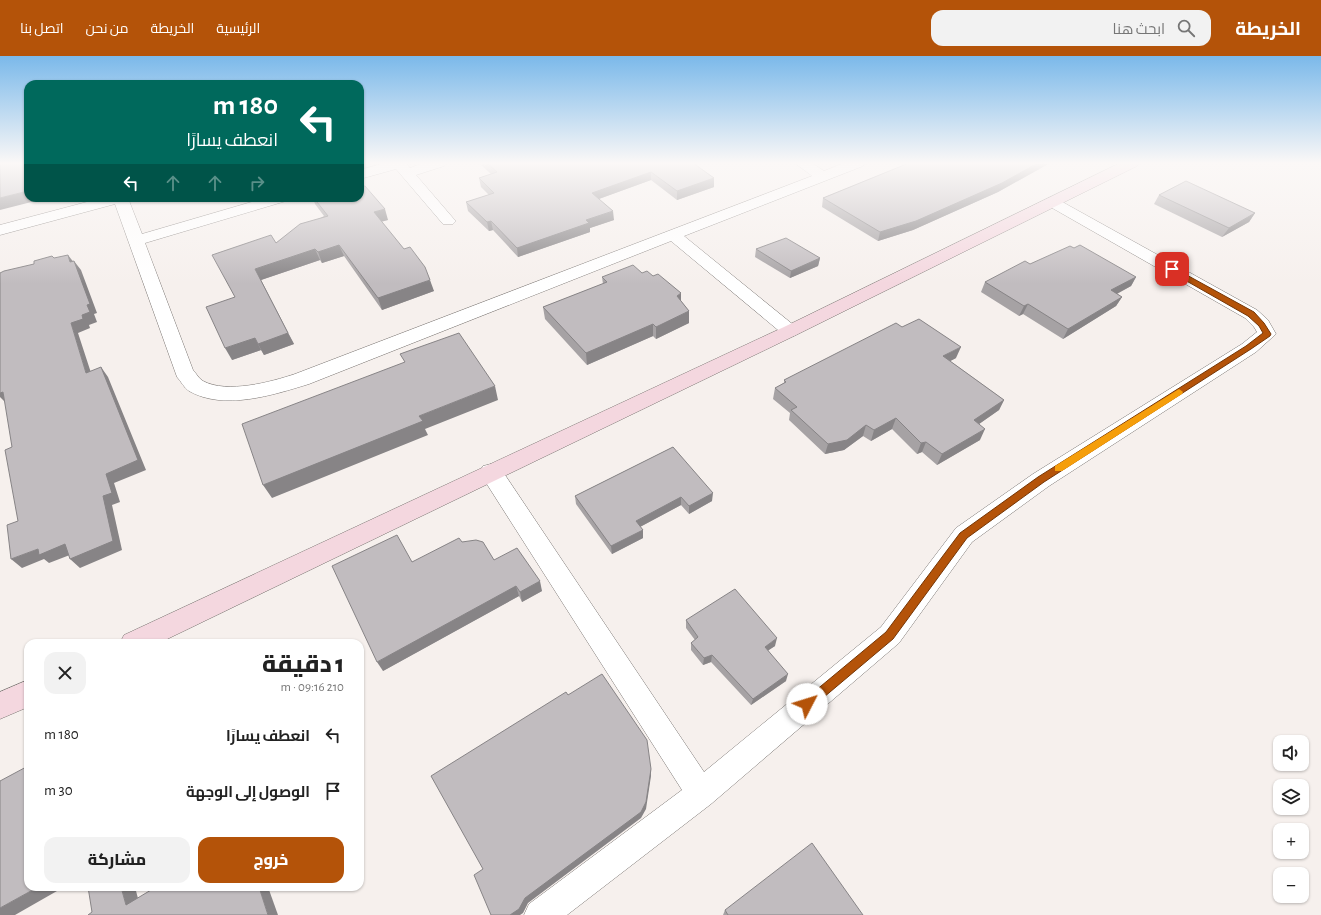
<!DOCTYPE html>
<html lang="ar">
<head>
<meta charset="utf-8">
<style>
  :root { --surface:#fff; --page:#f2f2f2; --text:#222; --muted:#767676; --accent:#b45309 }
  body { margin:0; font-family:"Alegreya Sans",Cairo,sans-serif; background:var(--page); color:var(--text); direction:rtl; height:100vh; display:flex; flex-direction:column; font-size:15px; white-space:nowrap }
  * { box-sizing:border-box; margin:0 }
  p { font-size:13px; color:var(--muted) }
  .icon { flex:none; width:22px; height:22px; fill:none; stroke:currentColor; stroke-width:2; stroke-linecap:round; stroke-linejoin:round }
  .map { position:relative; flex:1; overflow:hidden; direction:ltr }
  .sheet { position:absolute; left:24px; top:583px; width:340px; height:252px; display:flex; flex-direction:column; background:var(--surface); border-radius:12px; box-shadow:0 1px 3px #0004; direction:rtl }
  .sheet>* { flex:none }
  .banner { position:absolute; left:24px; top:24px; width:340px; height:122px; border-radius:12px; box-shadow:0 1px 3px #0004; direction:rtl; background:#00695c; color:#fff; overflow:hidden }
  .fabs { position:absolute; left:1273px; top:679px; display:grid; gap:8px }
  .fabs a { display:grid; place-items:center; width:36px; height:36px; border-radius:8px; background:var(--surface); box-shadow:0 1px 3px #0004; font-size:20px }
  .pin { position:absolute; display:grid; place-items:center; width:34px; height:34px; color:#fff; margin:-17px; border-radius:8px; box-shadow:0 2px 6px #0006 }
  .me { position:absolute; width:44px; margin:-22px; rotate:50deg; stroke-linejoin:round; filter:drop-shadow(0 0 3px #0008) }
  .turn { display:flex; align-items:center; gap:14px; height:84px; padding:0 20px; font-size:18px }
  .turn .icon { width:52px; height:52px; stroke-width:2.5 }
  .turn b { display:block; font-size:28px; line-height:34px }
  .lanes { display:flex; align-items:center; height:38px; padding:0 20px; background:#0003; justify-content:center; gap:20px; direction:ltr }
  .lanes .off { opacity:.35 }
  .round { display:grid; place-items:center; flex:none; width:42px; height:42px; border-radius:12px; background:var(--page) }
  .overview { display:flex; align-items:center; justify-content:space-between; height:68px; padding:0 20px }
  h1 { font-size:24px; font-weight:800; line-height:30px }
  .cta { display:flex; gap:8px; margin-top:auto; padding:8px 20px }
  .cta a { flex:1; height:46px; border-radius:12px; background:var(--accent); color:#fff; font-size:16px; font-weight:800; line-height:46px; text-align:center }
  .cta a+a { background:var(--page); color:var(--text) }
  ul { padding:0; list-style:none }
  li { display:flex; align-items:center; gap:12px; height:56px; padding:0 20px }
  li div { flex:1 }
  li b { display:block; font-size:15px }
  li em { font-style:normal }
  header { display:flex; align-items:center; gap:24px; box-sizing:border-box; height:56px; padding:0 20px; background:var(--accent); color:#fff }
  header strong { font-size:19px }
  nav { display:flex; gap:22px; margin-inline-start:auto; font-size:14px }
  .search { width:280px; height:36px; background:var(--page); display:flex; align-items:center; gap:10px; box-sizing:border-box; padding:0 14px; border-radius:12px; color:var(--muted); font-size:15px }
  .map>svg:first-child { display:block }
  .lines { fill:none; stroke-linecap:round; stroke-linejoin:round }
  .street-casing { stroke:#7a7572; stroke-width:1 }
  .secondary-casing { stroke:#7a7572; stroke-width:1 }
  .street { fill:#fff; fill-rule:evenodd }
  .secondary { fill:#f4d7df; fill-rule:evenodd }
  .wall { fill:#a6a2a4 }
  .shaded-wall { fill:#878486 }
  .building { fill:#c1bcbf; stroke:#878486 }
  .route { fill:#b45309; stroke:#753606 }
  .slow { fill:#f59e0b }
</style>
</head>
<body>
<header>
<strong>الخريطة</strong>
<div class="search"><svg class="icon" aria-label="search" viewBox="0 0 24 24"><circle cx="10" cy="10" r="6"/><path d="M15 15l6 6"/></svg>ابحث هنا</div>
<nav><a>الرئيسية</a><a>الخريطة</a><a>من نحن</a><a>اتصل بنا</a></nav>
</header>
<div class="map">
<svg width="1321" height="859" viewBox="0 0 1321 859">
  <rect width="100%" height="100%" fill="#f6f0ed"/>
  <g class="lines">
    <defs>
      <g id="street">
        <polygon points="385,107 406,107 410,112 423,107 446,107 444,110 416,119 453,162 456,165 453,168 443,168 396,113 360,123 360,114"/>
        <path d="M795,107H812L824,115L844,107H865L863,110L684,180L796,271L799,275L796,279L790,281L784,279L671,185L309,328C273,339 224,355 189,335C184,332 181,325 177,321L115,148L0,179V169L102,142H128L142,178L265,142H288L286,145L145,187L193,314C196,317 199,323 203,325C227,338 271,326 295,318L812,120Z"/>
        <polygon points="1052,141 1057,143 1257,254 1268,264 1276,278 1256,296 1049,430 972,486 899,587 711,748 567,859 524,859 529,848 682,734 483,422 480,416 483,410 491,408 499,410 704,716 881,571 956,472 1033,418 1242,288 1257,276 1254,271 1245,262 1047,149 1044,146 1047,143"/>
      </g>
      <g id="secondary">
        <polygon points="1120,107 1139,107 1137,110 796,279 159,587 120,587 124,579 784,271"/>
        <polygon points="28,624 28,651 0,663 0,636"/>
      </g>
    </defs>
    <use href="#street" class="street-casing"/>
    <use href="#secondary" class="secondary-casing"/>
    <use href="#street" class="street"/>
    <use href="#secondary" class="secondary"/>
  </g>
  <g class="wall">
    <polygon points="479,107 693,107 714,122 714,131 677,144 651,124 599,143 614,164 590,172 590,176 518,201 493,174 489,175 468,155 466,146 489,139 481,131 479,122 491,118"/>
    <polygon points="909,107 1050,107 998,136 913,174 878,185 822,151 823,142"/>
    <polygon points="1159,139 1255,157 1249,166 1222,181 1154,148"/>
    <polygon points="313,142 360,142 388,164 381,165 434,235 382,254 344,200 322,207 320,204 261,224 294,288 264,299 261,294 232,304 235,241 276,187 324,160 315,148"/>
    <polygon points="756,193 820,202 818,210 790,222 755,201"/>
    <polygon points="642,217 681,245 689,255 689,267 656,283 653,280 587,309 545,263 543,251 603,228 602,221"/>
    <polygon points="1136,221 1131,230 1117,238 1122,241 1116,250 1063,283 1023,258 1019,260 981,236 985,226"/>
    <polygon points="902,271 956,302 950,305 1004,344 999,354 979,368 980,384 937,409 922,396 917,398 892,373 871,385 863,380 844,394 825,398 789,364 790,357 773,343 775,332 784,327 784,324"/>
    <polygon points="673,391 712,445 689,458 681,449 640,471 643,474 643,482 612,498 576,448 575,440"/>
    <polygon points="462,486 494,504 542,535 522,546 519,540 383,615 412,506"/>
    <polygon points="686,564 775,590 768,594 786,625 751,649 711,606 703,609 691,594 691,587 695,584 686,572"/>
    <polygon points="725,854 863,859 723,859"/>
  </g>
  <g class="shaded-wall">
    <polygon points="1038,107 1050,107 998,136 913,174 878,185 880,176"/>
    <polygon points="651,116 651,124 593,145 592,137"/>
    <polygon points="714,122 714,131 677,144 677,135"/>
    <polygon points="28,135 28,142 47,142 0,154 0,142"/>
    <polygon points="175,142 188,142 177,145"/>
    <polygon points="385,153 388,164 377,167 374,156"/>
    <polygon points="613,155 614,164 590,172 590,176 518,201 517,192 586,164"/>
    <polygon points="1255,157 1249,166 1222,181 1229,172"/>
    <polygon points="491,165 493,174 489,175 487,166"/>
    <polygon points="339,189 344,200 322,207 318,196"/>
    <polygon points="315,193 320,204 261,224 255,213"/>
    <polygon points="68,199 75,208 70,206"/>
    <polygon points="820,202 818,210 790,222 791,215"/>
    <polygon points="74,205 81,214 97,257 94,258 97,266 89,269 90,272 78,277 94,326 86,317 71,267 82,259 87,249"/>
    <polygon points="1136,221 1131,230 1105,244 1111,234"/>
    <polygon points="430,224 434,235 382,254 378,242"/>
    <polygon points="681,237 681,249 677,240"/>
    <polygon points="1122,241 1116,250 1063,283 1068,273"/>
    <polygon points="1028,248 1023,258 1019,260 1024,250"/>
    <polygon points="689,255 689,267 656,283 656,271"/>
    <polygon points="653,268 653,280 587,309 586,297"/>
    <polygon points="288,277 294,288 264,299 258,288"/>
    <polygon points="255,282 261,294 232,304 225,292"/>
    <polygon points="961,291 956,302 939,311 943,300"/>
    <polygon points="101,311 108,321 146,414 114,427 120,446 112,449 122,494 80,512 70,503 103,440 106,418"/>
    <polygon points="495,330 498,344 425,373 428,379 272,442 263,429 419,360"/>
    <polygon points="3,336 6,347 0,341 0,337"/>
    <polygon points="1004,344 999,354 969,375 974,364"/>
    <polygon points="896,362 892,373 871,385 874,374"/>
    <polygon points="866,369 863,380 844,394 825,398 828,388"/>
    <polygon points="985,373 980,384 937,409 942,398"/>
    <polygon points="926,386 922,396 917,398 921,387"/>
    <polygon points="713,437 712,445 689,458 689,450"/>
    <polygon points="681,441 681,449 636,473 636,465"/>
    <polygon points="643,474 643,482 612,498 611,490"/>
    <polygon points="65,488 75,497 49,507 44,503 22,512 11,503 38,493"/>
    <polygon points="540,525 542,535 522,546 520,536"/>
    <polygon points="516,530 519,540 383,615 377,606"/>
    <polygon points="777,582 775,590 763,598 765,591"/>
    <polygon points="712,599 711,606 703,609 704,602"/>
    <polygon points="788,618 786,625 751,649 753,643"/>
    <polygon points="651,713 651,720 646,753 641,762 528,847 523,857 520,859 510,859 525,842"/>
    <polygon points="38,831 64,831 15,859 0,859 0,852"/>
    <polygon points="121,831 135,831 141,854 126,849"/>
    <polygon points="259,831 268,831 278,859 268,859"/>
  </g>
  <g class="building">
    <polygon points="0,107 28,107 28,135 0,142"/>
    <polygon points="487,107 693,107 714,122 677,135 651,116 592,137 613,155 586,164 589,167 517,192 491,165 487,166 466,146 494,137 479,122 497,116"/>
    <polygon points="909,107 1038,107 1002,127 916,165 880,176 823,142"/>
    <polygon points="1186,125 1255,157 1229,172 1159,139"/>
    <polygon points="360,128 362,130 365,130 385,153 374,156 404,193 410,191 425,211 430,224 378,242 339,189 318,196 315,193 255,213 288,277 258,288 255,282 225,292 206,251 235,241 212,199 271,179 276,187 300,168 328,160 314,142 360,142"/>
    <polygon points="786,182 820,202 791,215 756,193"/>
    <polygon points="1080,189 1136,221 1111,234 1122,241 1068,273 1028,248 1024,250 985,226 1025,205 1030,208 1070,190 1074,192"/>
    <polygon points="68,199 70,206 74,205 90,248 87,249 90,256 82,259 83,263 71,267 86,317 101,311 138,404 106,418 112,437 103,440 113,485 70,503 65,488 39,499 38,493 11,503 7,469 18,465 5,394 12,391 3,336 0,337 0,217 4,215 34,208 34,205 52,200 54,202"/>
    <polygon points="633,209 642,217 647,215 653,220 658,218 681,237 677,240 689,255 656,271 653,268 586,297 543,251 607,226 602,221"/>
    <polygon points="919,263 961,291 943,300 1004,344 974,364 985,373 942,398 926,386 921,387 896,362 874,374 866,369 847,384 828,388 791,354 797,351 775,332 786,326 784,324 896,267 902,271"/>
    <polygon points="459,277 495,330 419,360 423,365 263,429 242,368 405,306 400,298"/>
    <polygon points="673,391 713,437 689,450 681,441 636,465 643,474 611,490 575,440"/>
    <polygon points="397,479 412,506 459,482 462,486 476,484 483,486 494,504 517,492 540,525 520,536 516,530 377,606 332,510"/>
    <polygon points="735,533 777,582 765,591 788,618 753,643 712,599 704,602 691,587 698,581 686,564"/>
    <polygon points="602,618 647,684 651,713 646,746 641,756 525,842 519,853 510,859 491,859 474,819 483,813 431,720 566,636 568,639"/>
    <polygon points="28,710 28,831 38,831 0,852 0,725"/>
    <polygon points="812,787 863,859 728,859 725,854"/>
    <polygon points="88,831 121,831 126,849 156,831 259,831 268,859 88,859 92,856"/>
  </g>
  <linearGradient id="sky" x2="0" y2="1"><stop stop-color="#7bb9ea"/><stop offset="0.47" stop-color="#fbf8f7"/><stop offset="1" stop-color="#fbf8f7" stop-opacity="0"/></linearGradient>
  <rect width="1321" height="228" fill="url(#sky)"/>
  <polygon class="route" points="1169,212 1174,212 1254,256 1264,267 1271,278 1270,280 1251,293 1044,426 967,482 893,583 811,652 807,654 803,652 801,648 803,645 886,576 960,477 1038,421 1246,290 1263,277 1259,270 1248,260 1169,215"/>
  <polygon class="slow" points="1179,333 1183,336 1182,338 1062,415 1055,415 1055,410"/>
</svg>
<div class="fabs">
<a><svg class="icon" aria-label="sound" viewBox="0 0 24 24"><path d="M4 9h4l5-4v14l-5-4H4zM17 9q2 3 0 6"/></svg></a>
<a><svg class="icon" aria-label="layers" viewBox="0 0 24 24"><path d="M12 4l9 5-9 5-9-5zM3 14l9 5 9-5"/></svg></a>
<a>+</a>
<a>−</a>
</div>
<div class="pin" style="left:1172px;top:213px;background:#d93025"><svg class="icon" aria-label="arrive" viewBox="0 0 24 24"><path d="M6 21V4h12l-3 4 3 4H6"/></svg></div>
<svg class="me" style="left:807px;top:648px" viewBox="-20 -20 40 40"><circle r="19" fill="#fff"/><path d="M0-13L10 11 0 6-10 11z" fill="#b45309"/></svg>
<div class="banner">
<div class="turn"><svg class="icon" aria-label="left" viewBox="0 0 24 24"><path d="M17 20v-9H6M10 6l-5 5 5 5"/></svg><div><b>180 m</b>انعطف يسارًا</div></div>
<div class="lanes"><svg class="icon" aria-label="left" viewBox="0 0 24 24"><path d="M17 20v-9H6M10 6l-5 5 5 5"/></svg><svg class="icon off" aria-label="ahead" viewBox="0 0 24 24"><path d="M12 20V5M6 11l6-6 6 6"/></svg><svg class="icon off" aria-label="ahead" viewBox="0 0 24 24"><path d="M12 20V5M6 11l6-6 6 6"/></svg><svg class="icon off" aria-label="right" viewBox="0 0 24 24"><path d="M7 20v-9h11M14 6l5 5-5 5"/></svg></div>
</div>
<section class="sheet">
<div class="overview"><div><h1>1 دقيقة</h1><p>210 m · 09:16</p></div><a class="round"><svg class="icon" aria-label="close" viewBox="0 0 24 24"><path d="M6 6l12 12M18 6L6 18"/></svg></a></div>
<ul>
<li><svg class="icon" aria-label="left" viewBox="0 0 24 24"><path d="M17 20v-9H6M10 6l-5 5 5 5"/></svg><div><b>انعطف يسارًا</b></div><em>180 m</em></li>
<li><svg class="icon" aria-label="arrive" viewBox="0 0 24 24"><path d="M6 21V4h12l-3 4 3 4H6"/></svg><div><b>الوصول إلى الوجهة</b></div><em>30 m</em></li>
</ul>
<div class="cta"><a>خروج</a><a>مشاركة</a></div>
</section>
</div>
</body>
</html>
